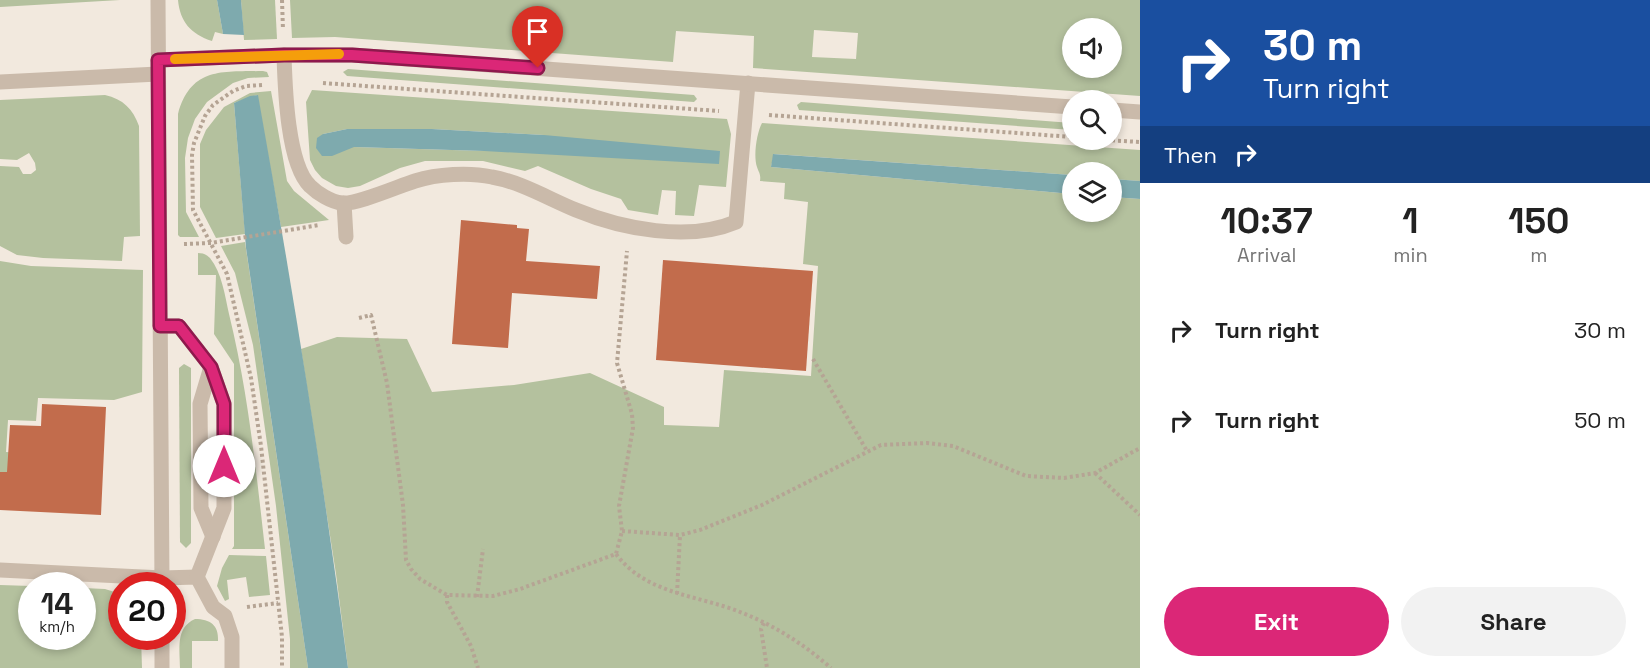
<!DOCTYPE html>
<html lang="en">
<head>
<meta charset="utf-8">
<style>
  :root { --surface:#fff; --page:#f2f2f2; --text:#222; --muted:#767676; --accent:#db2777 }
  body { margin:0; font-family:"Space Grotesk",sans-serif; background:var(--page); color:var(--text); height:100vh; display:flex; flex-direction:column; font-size:22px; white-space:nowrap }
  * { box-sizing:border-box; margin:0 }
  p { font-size:20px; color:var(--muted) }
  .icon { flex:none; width:33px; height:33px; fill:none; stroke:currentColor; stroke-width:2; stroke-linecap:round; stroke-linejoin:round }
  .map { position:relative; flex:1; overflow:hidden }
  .panel { display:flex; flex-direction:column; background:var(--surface); width:510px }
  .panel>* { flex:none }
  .guide { background:#1a4fa0; color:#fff; overflow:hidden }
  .controls { position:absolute; left:1062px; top:18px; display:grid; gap:12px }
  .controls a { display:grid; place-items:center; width:60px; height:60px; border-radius:50%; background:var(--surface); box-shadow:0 3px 9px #0003; font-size:30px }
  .speed { position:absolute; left:18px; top:572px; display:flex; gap:12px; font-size:30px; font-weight:700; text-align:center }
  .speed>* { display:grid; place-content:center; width:78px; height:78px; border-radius:50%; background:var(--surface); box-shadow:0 3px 9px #0003; line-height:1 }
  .speed small { font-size:15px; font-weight:400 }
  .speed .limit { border:9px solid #d22; background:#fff; color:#111 }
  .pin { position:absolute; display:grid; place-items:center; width:51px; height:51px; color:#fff; margin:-62px -26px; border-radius:50% 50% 50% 0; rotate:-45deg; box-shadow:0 0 6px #0007 }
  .pin .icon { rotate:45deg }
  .me { position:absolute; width:66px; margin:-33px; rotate:0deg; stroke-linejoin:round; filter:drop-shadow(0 0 4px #0008) }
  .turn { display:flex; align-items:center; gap:21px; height:126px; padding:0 24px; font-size:27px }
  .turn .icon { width:78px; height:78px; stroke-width:2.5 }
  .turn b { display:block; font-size:42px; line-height:51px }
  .then { display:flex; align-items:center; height:57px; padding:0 24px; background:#0003; gap:12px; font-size:22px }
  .eta { display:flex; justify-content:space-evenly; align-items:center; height:102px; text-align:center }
  .eta b { font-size:36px; font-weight:600; line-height:42px }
  .button { display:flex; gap:12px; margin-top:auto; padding:12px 24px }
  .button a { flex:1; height:69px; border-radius:36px; background:var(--accent); color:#fff; font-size:24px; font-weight:600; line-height:69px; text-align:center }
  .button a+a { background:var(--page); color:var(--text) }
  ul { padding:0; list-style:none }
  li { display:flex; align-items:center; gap:18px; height:90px; padding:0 24px }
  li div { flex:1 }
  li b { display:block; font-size:22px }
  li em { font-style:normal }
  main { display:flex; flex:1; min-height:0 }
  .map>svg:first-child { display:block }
  .green { fill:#b4c19e; fill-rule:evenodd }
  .water { fill:#7eaaae }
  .building { fill:#c26c4c }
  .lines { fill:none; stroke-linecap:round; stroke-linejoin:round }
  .path { stroke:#b5a494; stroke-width:4; stroke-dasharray:3 3; stroke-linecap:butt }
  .minor { stroke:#cabaaa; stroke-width:15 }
  .route-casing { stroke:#8e194d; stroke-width:15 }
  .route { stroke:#db2777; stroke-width:10 }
  .slow { stroke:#f59e0b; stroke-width:10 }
</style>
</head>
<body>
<main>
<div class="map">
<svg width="1140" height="668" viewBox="0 0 1140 668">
  <rect width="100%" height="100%" fill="#f2e9de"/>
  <g class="green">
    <polygon points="0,0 120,0 0,7"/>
    <path d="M178,0H217L223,34L215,32L212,41C191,34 180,22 178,0Z"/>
    <polygon points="241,0 275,0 277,39 244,40"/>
    <path d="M290,0H1140V96L753,68L754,36L676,31L673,62L335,37L292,38ZM1072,28H1112V68H1072ZM814,30L858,33L856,59L812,57Z"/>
    <polygon points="348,69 694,95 697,99 694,102 347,76 343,72"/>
    <path d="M263,71L267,72L269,77L248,78L233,83L207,102L195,119L188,138L185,158L186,212L199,237H180L178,235V114C191,67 222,72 263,71Z"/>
    <path d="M312,90L727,119L731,134L726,187L699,185L694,216L675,215L676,191L662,190L658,215L628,210L621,199L591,189L538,166L525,171L483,161H425L400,168L360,186L348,188L336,186L322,178L315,170L310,160L306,102ZM347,129H432L544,135L484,151L354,147L323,134Z"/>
    <polygon points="271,91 287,181 294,191 329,220 281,227 257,95 234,103 245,234 216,238 200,207 200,144 206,130 224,107 250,93"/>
    <path d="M105,95C123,99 133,109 139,126L140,236L124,237L122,261L43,258L17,255L0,246V166L19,167L23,174H31L36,170L35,163L29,153L17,160L0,159V100Z"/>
    <polygon points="801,102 1072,123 1072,130 799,110 797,105"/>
    <path d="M762,123L1140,150V181L1112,179V172H1072V175L774,154L771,167L1072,194V212H1112V197L1140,199V668H348L336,574L301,349L337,337L407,339L432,392L514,385L590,373L664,407V425L719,427L724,370L811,376L818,266L803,264L808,202L784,199L785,183L760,181C761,174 759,173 757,167C753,156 757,132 762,123Z"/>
    <polygon points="245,242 308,668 290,668 290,639 276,506 253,345 235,273 221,246"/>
    <path d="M198,253C202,253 206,254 210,258C222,273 225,296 229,314C248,391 256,470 265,549H232L234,546V364L214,334L216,275H198Z"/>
    <polygon points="0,261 31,266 143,270 142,392 114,400 38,398 36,421 8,420 6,452 22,453 23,473 0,472"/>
    <polygon points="184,364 191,368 191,543 186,548 180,542 179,368"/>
    <polygon points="229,555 266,556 270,595 249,597 246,577 227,580 229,599 225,601 217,586 222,568"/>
    <polygon points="0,585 31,586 32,636 82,636 83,588 105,589 121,594 122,636 141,636 142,668 0,668"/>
    <path d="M195,619C210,619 219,625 218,641H192V668H180C180,649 175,628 195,619Z"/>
  </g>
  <g class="water">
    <polygon points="217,0 241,0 244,35 223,34"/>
    <path d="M258,95C292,285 323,476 348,668H308L246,248L234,103L250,96Z"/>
    <polygon points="347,129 432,129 544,135 720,151 719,164 484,151 354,147 332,156 322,156 316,148 317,138 323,134"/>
    <polygon points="773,154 1072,175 1072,194 771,167"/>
    <polygon points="1112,179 1140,181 1140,199 1112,197"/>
  </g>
  <g class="building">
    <polygon points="461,220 517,225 517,228 529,229 526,261 600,266 597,299 512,293 508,348 452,344"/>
    <polygon points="663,260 813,271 806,371 656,360"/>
    <polygon points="42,404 106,407 101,515 0,510 0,472 7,472 10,425 41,426"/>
  </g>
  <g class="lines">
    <g class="path">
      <polyline points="282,0 283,30"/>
      <polyline points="323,83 719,111"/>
      <polyline points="262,85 246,86 233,91 213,105 205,116 194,143 192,155 193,210 227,274 251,378 261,446 282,637 282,668"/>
      <polyline points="769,115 1072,137"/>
      <polyline points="1106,140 1140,142"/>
      <polyline points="184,244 211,243 319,225"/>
      <polyline points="359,318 371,315 387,383 403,505 406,560 411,569 420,579 447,595 493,596 520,589 616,554 622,531 619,506 633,428 632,414 617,363 627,251"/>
      <polyline points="813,359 867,451"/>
      <polyline points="1095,473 1140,515"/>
      <polyline points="622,531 680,535 700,530 762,505 881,445 927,443 953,446 1026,476 1064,478 1095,473 1140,448"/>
      <path d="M616,554C642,589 684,594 723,606C764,619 799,640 831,668"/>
      <polyline points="677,594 680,535"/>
      <polyline points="447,595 447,602 471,646 478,668"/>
      <polyline points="477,597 483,549"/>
      <polyline points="247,607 278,603"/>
      <polyline points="764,623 761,629 767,668"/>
    </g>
    <g class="minor">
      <polyline points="158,0 162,585"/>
      <path d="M284,55C285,86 287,164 310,186C317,193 331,202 342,203C356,205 399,186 415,181C437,174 469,172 492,177C521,182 549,199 576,210C622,229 689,242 736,222L748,83"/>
      <polyline points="158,60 284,55 352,55 1072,107"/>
      <polyline points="0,82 158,74"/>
      <polyline points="1112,110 1140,112"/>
      <polyline points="344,203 346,237"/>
      <polyline points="160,326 179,326 211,367 200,404 201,508 213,537"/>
      <polyline points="0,570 162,578 197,577 213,607 225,616 232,637 232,668"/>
      <polyline points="197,577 224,508 224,404 211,367"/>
      <polyline points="162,636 162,668"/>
    </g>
  </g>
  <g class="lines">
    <defs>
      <polyline id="route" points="224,466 224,404 211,367 179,326 160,326 158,60 284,55 352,55 538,68"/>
    </defs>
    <use href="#route" class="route-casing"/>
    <use href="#route" class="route"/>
    <polyline class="slow" points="175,59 339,54"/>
  </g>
</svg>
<div class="controls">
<a><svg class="icon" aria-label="sound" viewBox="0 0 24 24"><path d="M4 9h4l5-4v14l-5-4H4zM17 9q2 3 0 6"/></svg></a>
<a><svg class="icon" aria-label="search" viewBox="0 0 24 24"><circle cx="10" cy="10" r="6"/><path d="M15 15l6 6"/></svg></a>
<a><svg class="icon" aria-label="layers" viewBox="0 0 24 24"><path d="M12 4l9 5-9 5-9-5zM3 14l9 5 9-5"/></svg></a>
</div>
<div class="speed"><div>14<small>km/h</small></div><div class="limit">20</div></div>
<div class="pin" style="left:538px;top:68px;background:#d93025"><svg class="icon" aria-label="arrive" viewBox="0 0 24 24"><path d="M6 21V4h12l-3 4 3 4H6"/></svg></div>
<svg class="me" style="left:224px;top:466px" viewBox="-20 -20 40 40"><circle r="19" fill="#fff"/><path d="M0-13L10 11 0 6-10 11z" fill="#db2777"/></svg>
</div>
<section class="panel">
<div class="guide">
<div class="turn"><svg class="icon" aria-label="right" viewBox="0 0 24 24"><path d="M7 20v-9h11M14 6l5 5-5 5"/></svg><div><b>30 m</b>Turn right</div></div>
<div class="then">Then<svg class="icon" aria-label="right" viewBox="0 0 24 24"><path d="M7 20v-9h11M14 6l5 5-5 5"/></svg></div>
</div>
<div class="eta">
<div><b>10:37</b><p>Arrival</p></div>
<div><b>1</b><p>min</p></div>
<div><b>150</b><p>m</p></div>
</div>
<ul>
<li><svg class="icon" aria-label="right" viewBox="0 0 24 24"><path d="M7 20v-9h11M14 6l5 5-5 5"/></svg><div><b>Turn right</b></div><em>30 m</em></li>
<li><svg class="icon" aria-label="right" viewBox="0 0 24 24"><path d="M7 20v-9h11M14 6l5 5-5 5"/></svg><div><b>Turn right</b></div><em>50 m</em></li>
</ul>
<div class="button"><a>Exit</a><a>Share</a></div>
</section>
</main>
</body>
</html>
